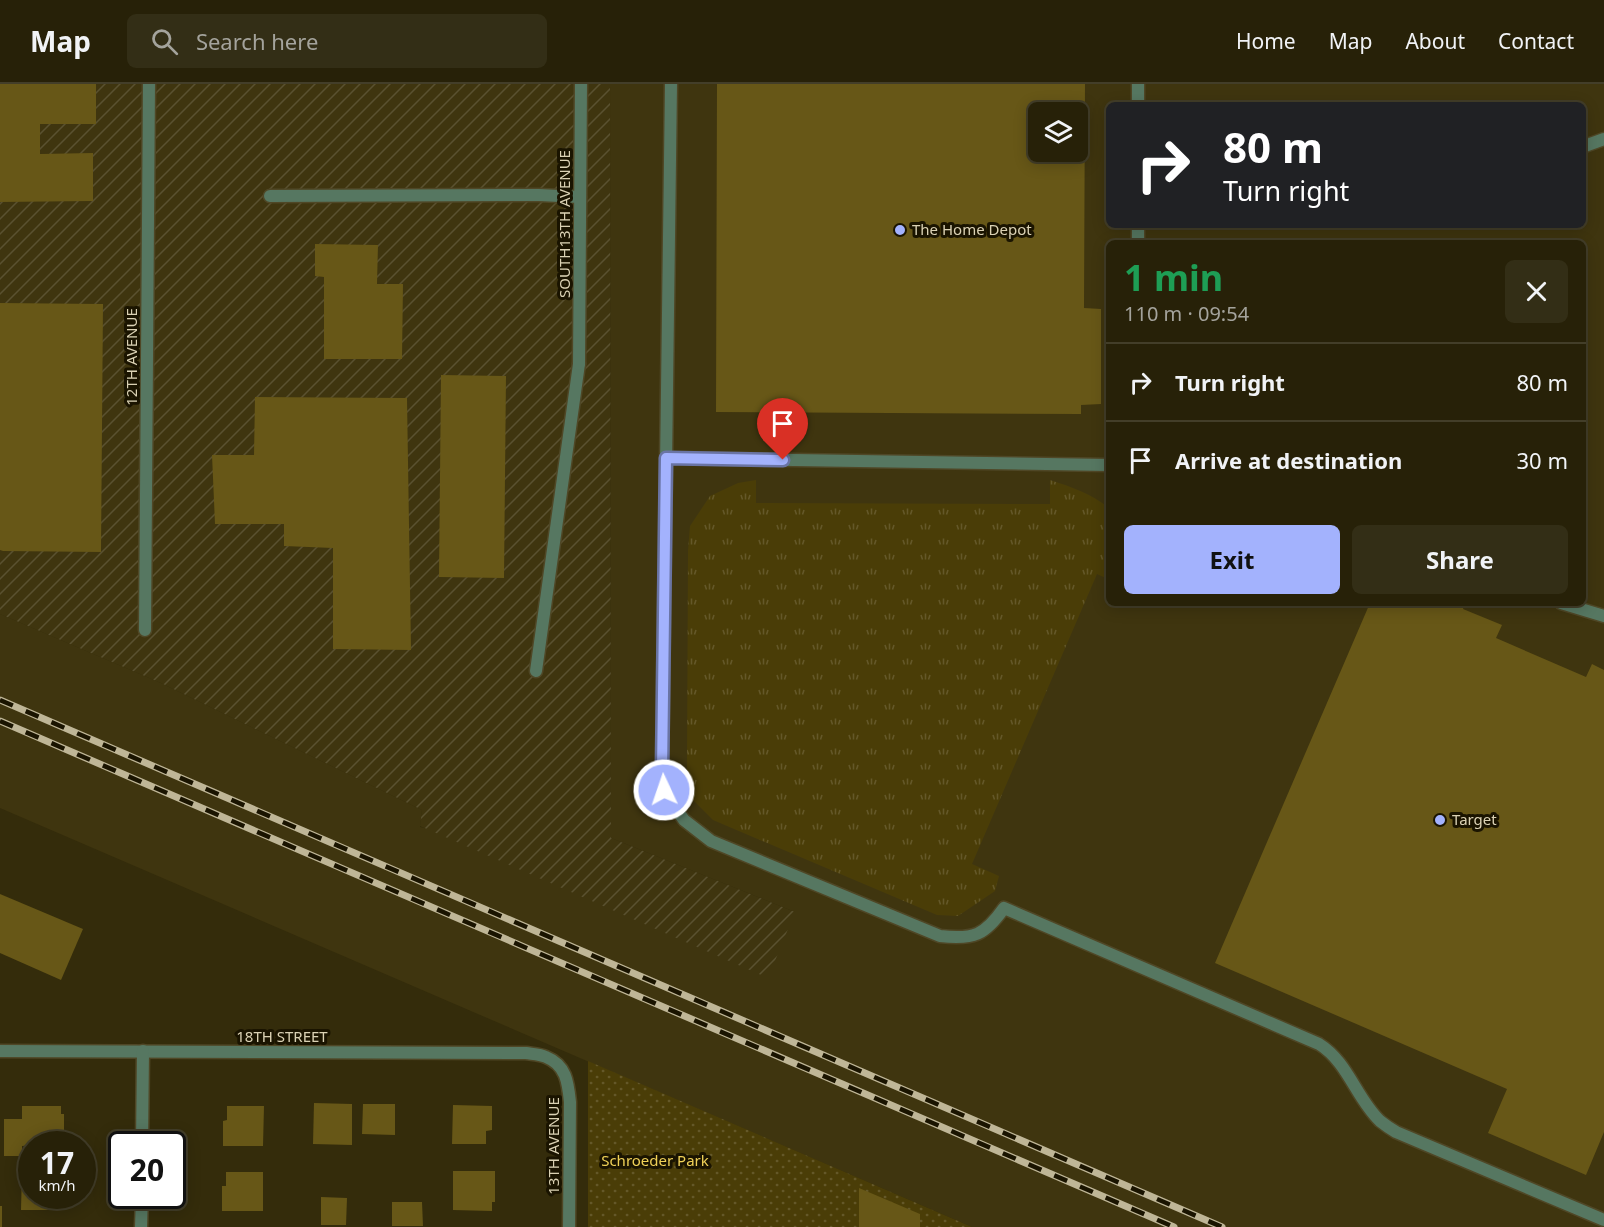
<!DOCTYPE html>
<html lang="en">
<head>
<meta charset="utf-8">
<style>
  :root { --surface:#272108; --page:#332e16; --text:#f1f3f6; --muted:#a4a39c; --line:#433e29; --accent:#a3b2fd }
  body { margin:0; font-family:"Noto Sans",sans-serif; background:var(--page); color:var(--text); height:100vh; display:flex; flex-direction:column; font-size:22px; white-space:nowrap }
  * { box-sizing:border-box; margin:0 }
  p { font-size:20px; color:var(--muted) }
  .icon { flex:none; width:33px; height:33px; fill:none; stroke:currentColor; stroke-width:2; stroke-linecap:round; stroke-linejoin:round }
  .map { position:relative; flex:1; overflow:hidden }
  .sheet { position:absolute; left:1106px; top:156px; width:480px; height:366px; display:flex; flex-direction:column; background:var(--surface); border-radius:9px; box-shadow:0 3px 15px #0003,0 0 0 2px var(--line) }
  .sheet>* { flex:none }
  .top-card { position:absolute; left:1106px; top:18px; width:480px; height:126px; border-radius:9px; box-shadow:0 3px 15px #0003,0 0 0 2px var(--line); background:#202124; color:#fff; overflow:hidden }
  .buttons { position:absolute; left:1028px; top:18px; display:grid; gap:12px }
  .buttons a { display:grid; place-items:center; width:60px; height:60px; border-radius:9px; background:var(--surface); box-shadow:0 3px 15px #0003,0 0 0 2px var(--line); font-size:30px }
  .speed { position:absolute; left:18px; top:1047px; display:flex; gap:12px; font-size:30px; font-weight:700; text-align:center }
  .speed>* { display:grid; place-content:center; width:78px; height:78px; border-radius:50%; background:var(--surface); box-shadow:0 3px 15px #0003,0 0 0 2px var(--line); line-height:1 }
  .speed small { font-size:15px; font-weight:400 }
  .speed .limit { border:3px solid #111; border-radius:9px; background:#fff; color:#111 }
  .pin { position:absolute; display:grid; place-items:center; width:51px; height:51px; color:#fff; margin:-62px -26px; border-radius:50% 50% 50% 0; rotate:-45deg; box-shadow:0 0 6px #0007 }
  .pin .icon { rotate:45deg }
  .me { position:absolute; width:66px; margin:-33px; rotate:357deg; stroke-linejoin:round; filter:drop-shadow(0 0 4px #0008) }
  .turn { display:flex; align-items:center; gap:21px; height:126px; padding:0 18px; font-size:27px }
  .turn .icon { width:78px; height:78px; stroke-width:2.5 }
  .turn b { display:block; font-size:42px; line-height:51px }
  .round { display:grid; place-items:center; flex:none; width:63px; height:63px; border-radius:9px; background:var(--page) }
  .headline { display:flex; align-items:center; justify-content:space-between; height:102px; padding:0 18px }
  h1 { font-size:36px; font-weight:700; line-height:45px; color:#1e9e55 }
  .action { display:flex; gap:12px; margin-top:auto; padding:12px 18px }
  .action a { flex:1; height:69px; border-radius:9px; background:var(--accent); color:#111; font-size:24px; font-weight:700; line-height:69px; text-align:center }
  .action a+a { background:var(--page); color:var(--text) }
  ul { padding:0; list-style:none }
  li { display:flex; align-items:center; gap:18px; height:78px; padding:0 18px; border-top:2px solid var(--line) }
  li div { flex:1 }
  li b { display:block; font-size:22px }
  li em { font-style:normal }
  header { display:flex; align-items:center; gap:36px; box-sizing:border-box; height:84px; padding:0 30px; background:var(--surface); border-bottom:2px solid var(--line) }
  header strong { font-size:28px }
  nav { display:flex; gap:33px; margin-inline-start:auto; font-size:21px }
  .search { width:420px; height:54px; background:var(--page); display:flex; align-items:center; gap:15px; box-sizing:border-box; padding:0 21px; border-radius:9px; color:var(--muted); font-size:22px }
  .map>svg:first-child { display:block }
  .built { fill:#3f350f; fill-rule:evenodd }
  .industrial { fill:url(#industrial-furrows) }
  .grass { fill:url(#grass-tufts) }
  .park { fill:url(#park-dots) }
  .building { fill:#675717; fill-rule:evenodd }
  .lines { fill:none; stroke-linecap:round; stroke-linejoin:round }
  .service-casing { stroke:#4f4726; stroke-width:15 }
  .minor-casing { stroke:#4f4726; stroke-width:15 }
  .service { stroke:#567761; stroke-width:12 }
  .minor { stroke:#567761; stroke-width:12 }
  .rail-casing { stroke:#bfb697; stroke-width:7 }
  .rail { stroke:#1a1400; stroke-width:4.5; stroke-dasharray:14; stroke-linecap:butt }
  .route-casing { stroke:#6a74a4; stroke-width:15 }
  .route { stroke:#a3b2fd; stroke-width:10 }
  .poi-dot { fill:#a3b2fd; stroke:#1a1400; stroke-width:2 }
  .labels { text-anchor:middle; stroke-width:6; stroke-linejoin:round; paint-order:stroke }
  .street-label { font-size:15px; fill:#dbd2b4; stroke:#1a1400 }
  .poi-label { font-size:15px; fill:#dbd2b4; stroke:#1a1400; text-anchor:start }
  .park-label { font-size:15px; fill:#f0d157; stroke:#1a1400 }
</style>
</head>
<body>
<header>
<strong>Map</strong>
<div class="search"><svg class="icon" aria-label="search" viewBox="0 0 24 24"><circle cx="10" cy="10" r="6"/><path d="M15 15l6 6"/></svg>Search here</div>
<nav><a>Home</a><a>Map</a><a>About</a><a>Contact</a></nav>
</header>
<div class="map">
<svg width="1604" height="1143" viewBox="0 0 1604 1143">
  <defs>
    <pattern id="industrial-furrows" width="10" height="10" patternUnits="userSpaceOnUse" patternTransform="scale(1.5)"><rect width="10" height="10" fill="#3f350f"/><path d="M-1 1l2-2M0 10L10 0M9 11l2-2" fill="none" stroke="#5a5130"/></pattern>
    <pattern id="grass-tufts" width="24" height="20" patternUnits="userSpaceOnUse" patternTransform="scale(1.5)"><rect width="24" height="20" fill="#4a3d07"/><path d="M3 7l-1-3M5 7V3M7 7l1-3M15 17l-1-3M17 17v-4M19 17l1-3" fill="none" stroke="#645829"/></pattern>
    <pattern id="park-dots" width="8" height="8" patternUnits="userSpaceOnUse" patternTransform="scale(1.5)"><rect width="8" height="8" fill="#4a3d07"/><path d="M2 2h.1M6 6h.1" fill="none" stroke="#645829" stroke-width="1.8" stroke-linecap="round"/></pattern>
  </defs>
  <rect width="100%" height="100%" fill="#342c0b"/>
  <path class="built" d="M610,0H1604V1143H972L0,724V530L161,599L422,726L420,743L795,828L611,754ZM1108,21H1582V141H1108ZM1038,28H1077V68H1038ZM1108,159H1582V519H1108Z"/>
  <polygon class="industrial" points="0,0 610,0 611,754 795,828 768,894 420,742 422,726 161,599 0,530"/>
  <path class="grass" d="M756,396V419L1050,420V396C1072,403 1091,410 1108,423V495L1097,490L972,780L999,792L995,807L958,832L937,831L713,736L692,715L687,688L688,467L690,442L710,412L738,399Z"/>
  <polygon class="park" points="588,977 972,1143 588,1143"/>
  <g class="building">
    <polygon points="0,0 96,0 96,40 40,40 40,70 93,69 93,117 0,118"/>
    <path d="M717,0H1085L1084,224L1101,225V320L1081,321V330L716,328ZM1038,28H1077V68H1038Z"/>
    <polygon points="315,160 378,161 377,200 403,200 402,275 324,275 324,193 315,192"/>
    <polygon points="0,219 103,220 101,468 3,467 0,466"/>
    <polygon points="441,291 506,292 504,494 439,493"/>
    <polygon points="255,313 407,314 411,566 333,565 333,464 284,462 284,440 215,440 212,371 254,371"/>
    <polygon points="1370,519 1465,519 1463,525 1502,541 1496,554 1586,593 1592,580 1604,586 1604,1048 1586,1091 1488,1049 1507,1005 1215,879"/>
    <polygon points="0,810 83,845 61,896 0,869"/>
    <polygon points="314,1019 352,1020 352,1061 313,1060"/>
    <polygon points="363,1020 395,1020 395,1051 362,1050"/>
    <polygon points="453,1021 492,1022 492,1046 486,1047 486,1060 452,1060"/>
    <polygon points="22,1022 61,1022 61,1030 64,1030 64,1060 22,1062 22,1072 4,1072 4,1035 22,1035"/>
    <polygon points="227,1022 264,1022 263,1062 223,1062 223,1037 227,1036"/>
    <polygon points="22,1086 32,1086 32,1112 63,1112 63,1126 21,1126"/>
    <polygon points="453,1087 495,1087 495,1118 492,1118 492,1127 453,1126"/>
    <polygon points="226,1088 263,1088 263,1127 222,1127 222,1102 226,1102"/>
    <polygon points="859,1104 920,1130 920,1143 859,1143"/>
    <polygon points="321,1113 347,1114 346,1141 321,1141"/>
    <polygon points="392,1118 422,1118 423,1142 392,1142"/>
    <rect x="0" y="1122" width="2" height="21"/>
  </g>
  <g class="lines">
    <defs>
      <g id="service">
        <path d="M671,0L662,688L664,706L674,722L684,736L711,757L940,852C974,856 985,851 1004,824L1319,960C1348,978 1356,1014 1380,1037C1385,1041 1391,1045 1396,1048L1604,1136"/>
        <polyline points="1138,21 1138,0"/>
        <polyline points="1582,63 1604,55"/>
        <polyline points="270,112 539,111 580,113"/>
        <polyline points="1138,159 1138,141"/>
        <polyline points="666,374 1108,381"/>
        <polyline points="1561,519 1604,532"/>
        <polyline points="536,587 579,280"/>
      </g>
      <g id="minor">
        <polyline points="579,280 581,0"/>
        <polyline points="145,546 149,0"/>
        <path d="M0,967L526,969C532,970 540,970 546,973C566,981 568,998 570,1018L569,1143"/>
        <polyline points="142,1060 143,967"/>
        <polyline points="141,1143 142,1112"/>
      </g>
    </defs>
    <use href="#service" class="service-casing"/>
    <use href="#minor" class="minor-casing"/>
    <use href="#service" class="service"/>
    <use href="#minor" class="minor"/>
    <defs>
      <g id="rail">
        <polyline points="0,616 1222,1143"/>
        <polyline points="0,637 1174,1143"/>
      </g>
    </defs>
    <use href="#rail" class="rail-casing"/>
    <use href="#rail" class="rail"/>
  </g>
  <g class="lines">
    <defs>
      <polyline id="route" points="664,706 662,688 666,374 783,376"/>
    </defs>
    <use href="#route" class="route-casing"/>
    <use href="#route" class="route"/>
  </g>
  <g class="poi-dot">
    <circle cx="900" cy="146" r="6"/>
    <circle cx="1440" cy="736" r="6"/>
  </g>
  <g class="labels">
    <g class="street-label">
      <text transform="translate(565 140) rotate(-90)" y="5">SOUTH13TH AVENUE</text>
      <text transform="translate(132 273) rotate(-90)" y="5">12TH AVENUE</text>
      <text x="282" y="958">18TH STREET</text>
      <text transform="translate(554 1062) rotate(-90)" y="5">13TH AVENUE</text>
    </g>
    <g class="poi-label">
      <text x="912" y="151">The Home Depot</text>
      <text x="1452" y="741">Target</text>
    </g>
    <g class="park-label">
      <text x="655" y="1082">Schroeder Park</text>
    </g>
  </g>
</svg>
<div class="buttons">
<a><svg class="icon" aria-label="layers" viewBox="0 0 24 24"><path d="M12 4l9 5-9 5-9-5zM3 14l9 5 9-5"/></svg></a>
</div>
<div class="speed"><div>17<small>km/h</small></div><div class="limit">20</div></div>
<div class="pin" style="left:783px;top:376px;background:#d93025"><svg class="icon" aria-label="arrive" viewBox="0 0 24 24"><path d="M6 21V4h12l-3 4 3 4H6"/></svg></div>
<svg class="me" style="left:664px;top:706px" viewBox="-20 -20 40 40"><circle r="17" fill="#a3b2fd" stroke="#fff" stroke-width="3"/><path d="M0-11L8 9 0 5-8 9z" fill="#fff"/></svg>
<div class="top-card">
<div class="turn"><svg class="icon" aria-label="right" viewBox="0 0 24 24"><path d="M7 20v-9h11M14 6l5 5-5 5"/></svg><div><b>80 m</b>Turn right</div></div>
</div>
<section class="sheet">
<div class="headline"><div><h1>1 min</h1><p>110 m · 09:54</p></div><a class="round"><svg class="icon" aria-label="close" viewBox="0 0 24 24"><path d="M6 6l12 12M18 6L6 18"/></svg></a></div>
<ul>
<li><svg class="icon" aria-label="right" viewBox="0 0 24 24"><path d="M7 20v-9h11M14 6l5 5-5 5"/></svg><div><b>Turn right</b></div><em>80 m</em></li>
<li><svg class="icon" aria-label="arrive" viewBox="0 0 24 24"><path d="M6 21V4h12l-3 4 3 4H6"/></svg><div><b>Arrive at destination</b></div><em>30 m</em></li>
</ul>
<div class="action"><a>Exit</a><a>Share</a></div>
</section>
</div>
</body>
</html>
